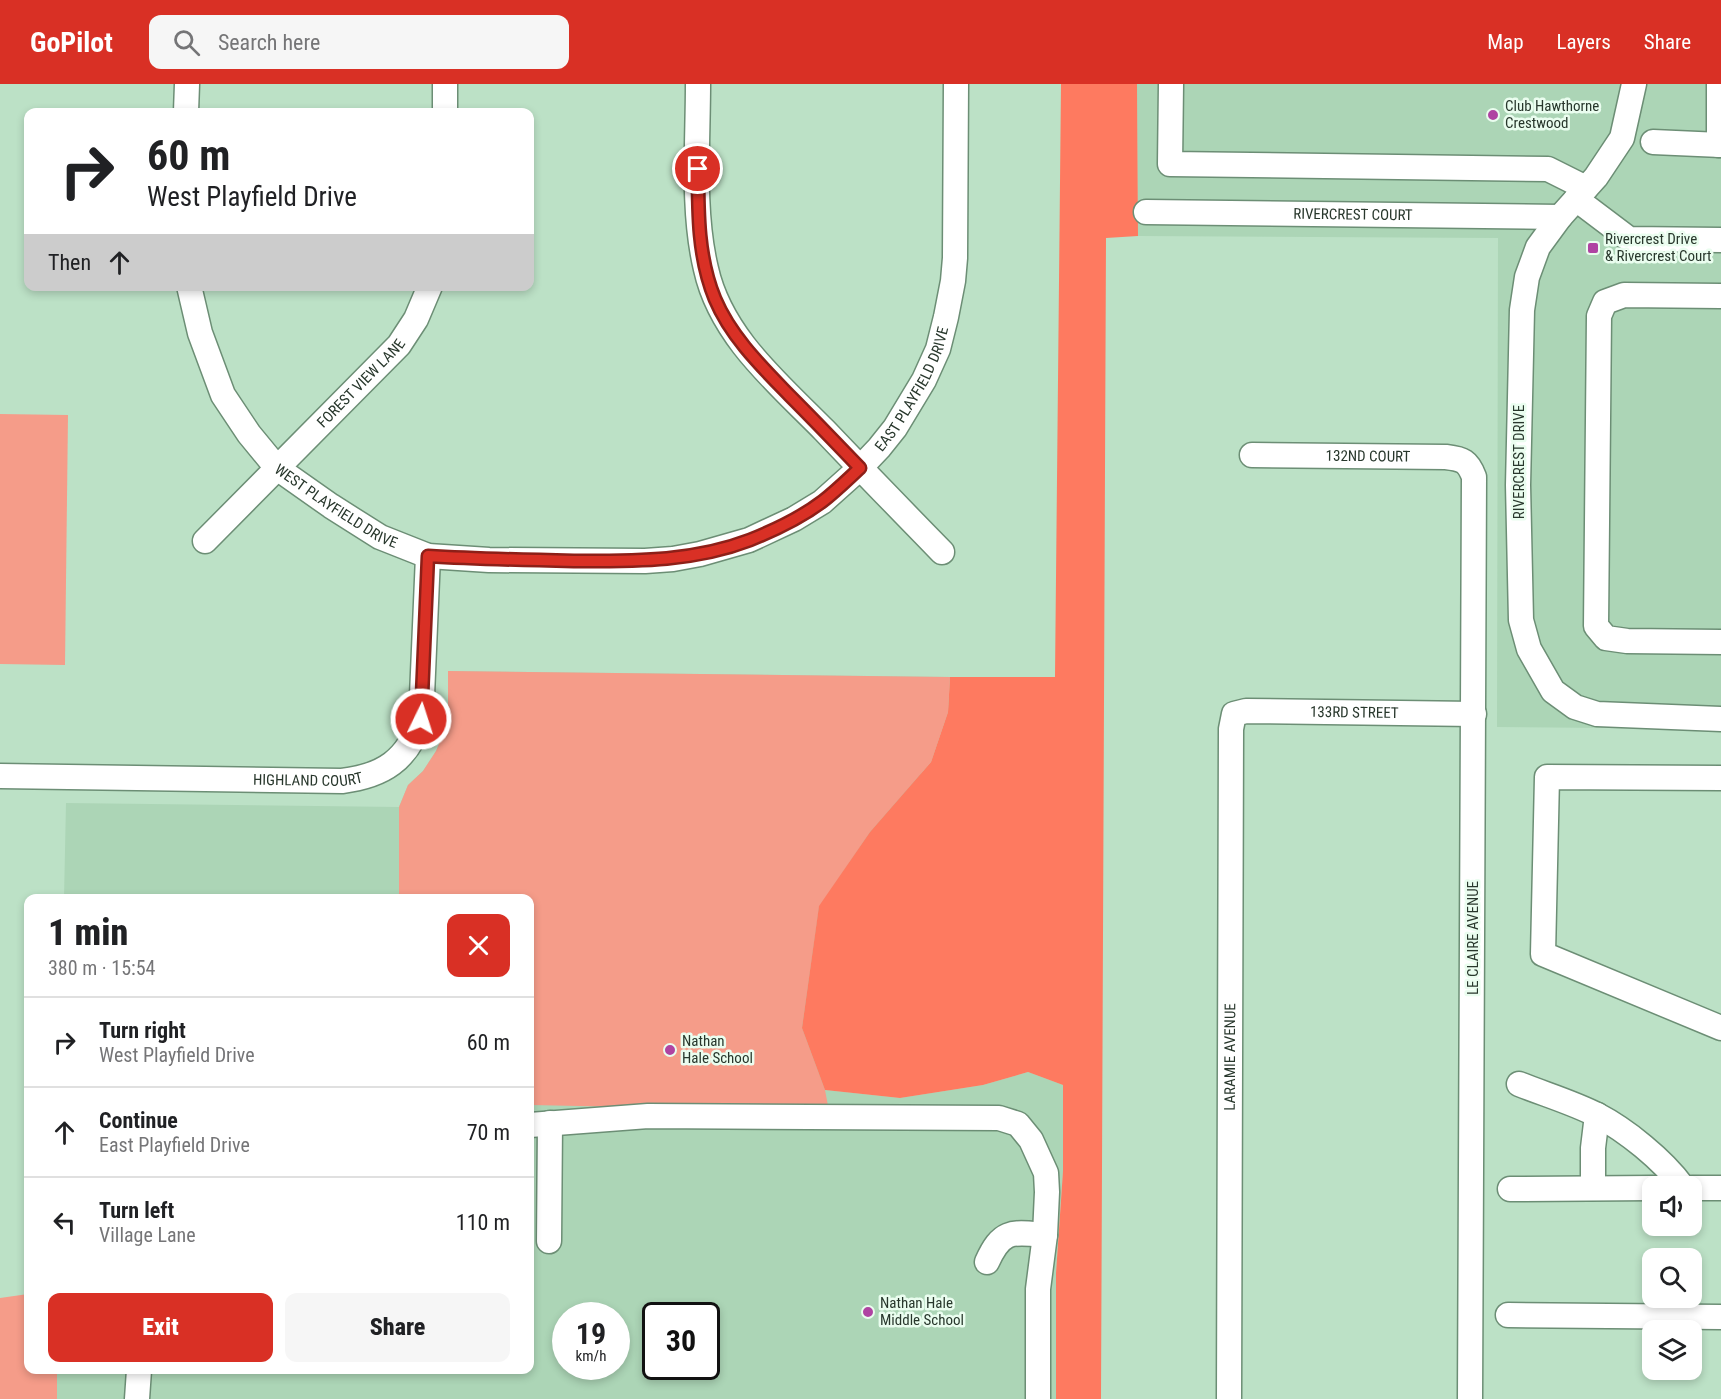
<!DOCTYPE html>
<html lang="en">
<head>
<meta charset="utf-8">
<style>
  :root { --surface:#fff; --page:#f6f6f6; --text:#202124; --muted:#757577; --line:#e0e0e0; --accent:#d93025 }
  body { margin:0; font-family:"Roboto Condensed",sans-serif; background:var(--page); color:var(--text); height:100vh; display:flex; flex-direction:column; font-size:22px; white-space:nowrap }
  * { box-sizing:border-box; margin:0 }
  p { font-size:20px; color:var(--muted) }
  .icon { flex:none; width:33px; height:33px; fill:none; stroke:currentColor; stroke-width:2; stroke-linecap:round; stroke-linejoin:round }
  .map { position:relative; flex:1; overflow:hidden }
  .side { position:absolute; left:24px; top:810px; width:510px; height:480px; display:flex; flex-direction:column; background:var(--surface); border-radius:12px; box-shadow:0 3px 9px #0003 }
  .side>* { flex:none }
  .banner { position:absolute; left:24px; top:24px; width:510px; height:183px; border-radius:12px; box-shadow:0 3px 9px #0003; background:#fff; color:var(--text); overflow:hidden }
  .buttons { position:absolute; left:1642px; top:1092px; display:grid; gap:12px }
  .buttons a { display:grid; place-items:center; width:60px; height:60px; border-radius:12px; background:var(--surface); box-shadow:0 3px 9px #0003; font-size:30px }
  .speed { position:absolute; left:552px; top:1218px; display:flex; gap:12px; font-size:30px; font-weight:700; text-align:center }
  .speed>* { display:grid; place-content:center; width:78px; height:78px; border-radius:50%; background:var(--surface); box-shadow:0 3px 9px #0003; line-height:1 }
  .speed small { font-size:15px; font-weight:400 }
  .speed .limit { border:3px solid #111; border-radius:9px; background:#fff; color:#111 }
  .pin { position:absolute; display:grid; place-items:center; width:51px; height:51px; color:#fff; margin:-26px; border:3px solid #fff; border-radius:50%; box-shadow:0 2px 6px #0007 }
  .me { position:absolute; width:66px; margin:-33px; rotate:4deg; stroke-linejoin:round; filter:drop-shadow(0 0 4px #0008) }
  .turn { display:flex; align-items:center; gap:21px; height:126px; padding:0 24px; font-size:27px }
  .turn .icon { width:78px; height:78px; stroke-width:2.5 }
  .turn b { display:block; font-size:42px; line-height:51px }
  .then { display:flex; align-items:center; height:57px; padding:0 24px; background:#0003; gap:12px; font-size:22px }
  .round { display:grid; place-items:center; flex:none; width:63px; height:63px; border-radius:12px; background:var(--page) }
  .head { display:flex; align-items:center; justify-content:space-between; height:102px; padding:0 24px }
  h1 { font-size:36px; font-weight:800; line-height:45px }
  .primary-button { display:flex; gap:12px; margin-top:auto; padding:12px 24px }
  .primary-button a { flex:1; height:69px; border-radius:12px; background:var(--accent); color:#fff; font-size:24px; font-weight:800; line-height:69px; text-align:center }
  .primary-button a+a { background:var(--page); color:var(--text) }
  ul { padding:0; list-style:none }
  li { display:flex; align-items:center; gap:18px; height:90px; padding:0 24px; border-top:2px solid var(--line) }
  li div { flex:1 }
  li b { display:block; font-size:22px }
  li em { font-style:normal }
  header { display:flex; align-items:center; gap:36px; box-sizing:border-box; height:84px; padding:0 30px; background:var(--accent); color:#fff }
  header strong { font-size:28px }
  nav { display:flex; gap:33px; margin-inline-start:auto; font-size:21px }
  .search { width:420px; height:54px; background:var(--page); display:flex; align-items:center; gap:15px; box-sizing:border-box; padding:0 21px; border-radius:12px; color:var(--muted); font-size:22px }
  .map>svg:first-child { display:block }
  .built { fill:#acd5b6; fill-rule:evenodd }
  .green { fill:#f59c89 }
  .forest { fill:#fe7a60 }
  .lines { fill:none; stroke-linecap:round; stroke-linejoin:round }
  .minor-casing { stroke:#6c8e75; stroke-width:27 }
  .minor { stroke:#fff; stroke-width:24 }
  .route-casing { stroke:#8d1f18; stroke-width:15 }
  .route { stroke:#d93025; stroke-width:10 }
  .poi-dot { fill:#af43a2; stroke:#eafdef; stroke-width:2 }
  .labels { text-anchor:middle; stroke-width:5; stroke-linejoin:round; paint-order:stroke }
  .poi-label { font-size:15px; fill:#28372c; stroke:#eafdef; text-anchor:start }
  .street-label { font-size:15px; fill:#28372c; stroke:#eafdef }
</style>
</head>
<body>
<header>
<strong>GoPilot</strong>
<div class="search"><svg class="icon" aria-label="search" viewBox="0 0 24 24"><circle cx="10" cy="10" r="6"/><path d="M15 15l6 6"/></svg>Search here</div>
<nav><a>Map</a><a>Layers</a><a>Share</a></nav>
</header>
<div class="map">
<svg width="1721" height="1315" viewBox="0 0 1721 1315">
  <rect width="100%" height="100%" fill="#bce1c6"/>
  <g class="built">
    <polygon points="1137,0 1721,0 1721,645 1497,643 1498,154 1138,152"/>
    <path d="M448,587L950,593L825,1006L900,1014L983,1001L1028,988L1063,1001V1087L1056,1189V1315H57V1286H530V814H64L66,719L399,723L408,701L423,687L436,667L445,646L448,627ZM566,1232H616V1282H566ZM656,1232H706V1282H656Z"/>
  </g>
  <g class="green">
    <polygon points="0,330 68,331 65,581 0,580"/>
    <polygon points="448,587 950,593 948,628 931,678 870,748 819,823 802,944 825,1006 829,1027 530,1021 530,814 399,814 399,723 408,701 423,687 436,667 445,646 448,627"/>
    <polygon points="28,1210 28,1286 57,1286 57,1315 0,1315 0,1214"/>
  </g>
  <polygon class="forest" points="1061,0 1137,0 1138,152 1106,154 1101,1315 1056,1315 1056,1189 1063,1087 1063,1001 1028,988 983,1001 900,1014 825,1006 802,944 819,822 870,748 931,678 948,628 950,593 1055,593"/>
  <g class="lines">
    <defs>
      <g id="minor">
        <path d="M698,0C698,60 692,127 706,185C721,253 779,300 825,347C864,388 903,428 942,468"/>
        <polyline points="1171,0 1170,80 1548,85 1586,104"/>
        <polyline points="1634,0 1622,54 1596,93 1560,133 1538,163 1527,193 1522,226 1518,401 1521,536 1529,565 1553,607 1575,623 1597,630 1721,635"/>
        <polyline points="1719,0 1719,61"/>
        <polyline points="186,28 187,0"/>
        <polyline points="445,28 445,0"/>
        <polyline points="1653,58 1721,61"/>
        <polyline points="1576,115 1629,155 1721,156"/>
        <path id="s1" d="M1146,128L1560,133"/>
        <path id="s2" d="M189,202L200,249L223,311L249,350L277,384L331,422L380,453L428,472L489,476L645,477L673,475L700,470L749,456L794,435L822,418L860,384L879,364L895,344L924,296L938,265L946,233L953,197L955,174L956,0"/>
        <polyline points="1721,212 1624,211 1605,218 1599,232 1596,542 1606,554 1627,557 1721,558"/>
        <path id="s3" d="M1252,371L1446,373C1463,375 1468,377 1474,393L1470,1315"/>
        <path id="s4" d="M205,457L399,261L416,235L430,202"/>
        <path id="s5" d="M0,692L342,697C383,692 408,676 421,635L428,472"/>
        <polyline points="1721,694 1547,693 1543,870 1721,944"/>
        <path d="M1519,1000C1544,1010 1574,1019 1597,1031C1626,1046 1663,1076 1682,1102"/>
        <polyline points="530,1041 648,1032 999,1034 1018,1040 1031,1056 1046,1089 1047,1108 1045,1151 1038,1205 1038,1315"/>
        <polyline points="1593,1104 1593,1064 1597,1031"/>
        <polyline points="1692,1104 1721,1104"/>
        <polyline points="1510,1105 1653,1104"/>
        <polyline points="549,1157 550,1039"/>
        <path d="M987,1178C1002,1145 1012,1148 1045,1151"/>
        <polyline points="1508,1231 1721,1233"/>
        <polyline points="137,1315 139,1286"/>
        <path id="s6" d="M1229,1315L1231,645L1234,630L1246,627L1474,630"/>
      </g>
    </defs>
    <use href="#minor" class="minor-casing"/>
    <use href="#minor" class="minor"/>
  </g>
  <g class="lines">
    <defs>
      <path id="route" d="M421,635L428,472C477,475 525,476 574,477C634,477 693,478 750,456C775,446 802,433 823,417C836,407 848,395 860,384C837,360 814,336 790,312C762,283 731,253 715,215C698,174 698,129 698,85"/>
    </defs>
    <use href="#route" class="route-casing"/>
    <use href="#route" class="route"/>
  </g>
  <g class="poi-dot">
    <circle cx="1493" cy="31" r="6"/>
    <rect x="1587" y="158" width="12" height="12" rx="3"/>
    <circle cx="670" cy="966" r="6"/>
    <circle cx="868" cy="1228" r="6"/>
  </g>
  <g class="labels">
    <g class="poi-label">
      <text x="1505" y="27">Club Hawthorne<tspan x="1505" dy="17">Crestwood</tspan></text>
      <text x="1605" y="160">Rivercrest Drive<tspan x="1605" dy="17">&amp; Rivercrest Court</tspan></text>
      <text x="682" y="962">Nathan<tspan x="682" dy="17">Hale School</tspan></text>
      <text x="880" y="1224">Nathan Hale<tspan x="880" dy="17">Middle School</tspan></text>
    </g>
    <g class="street-label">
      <text dy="5" stroke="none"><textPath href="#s1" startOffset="207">RIVERCREST COURT</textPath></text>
      <text dy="5" stroke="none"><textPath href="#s4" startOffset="222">FOREST VIEW LANE</textPath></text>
      <text dy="5" stroke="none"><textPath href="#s2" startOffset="934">EAST PLAYFIELD DRIVE</textPath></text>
      <text dy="5" stroke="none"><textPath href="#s3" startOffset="116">132ND COURT</textPath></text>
      <text transform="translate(1519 378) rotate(-90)" y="5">RIVERCREST DRIVE</text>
      <text dy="5" stroke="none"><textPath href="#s2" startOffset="276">WEST PLAYFIELD DRIVE</textPath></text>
      <text dy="5" stroke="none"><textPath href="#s6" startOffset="806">133RD STREET</textPath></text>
      <text dy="5" stroke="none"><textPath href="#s5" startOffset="308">HIGHLAND COURT</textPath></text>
      <text transform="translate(1473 854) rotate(-90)" y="5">LE CLAIRE AVENUE</text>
      <text dy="5" stroke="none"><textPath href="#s6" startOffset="342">LARAMIE AVENUE</textPath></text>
    </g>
  </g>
</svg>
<div class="buttons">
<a><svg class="icon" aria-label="sound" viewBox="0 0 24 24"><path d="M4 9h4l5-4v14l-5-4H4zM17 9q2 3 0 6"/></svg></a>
<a><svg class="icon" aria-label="search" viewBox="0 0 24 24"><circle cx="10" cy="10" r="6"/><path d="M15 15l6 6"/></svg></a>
<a><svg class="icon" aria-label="layers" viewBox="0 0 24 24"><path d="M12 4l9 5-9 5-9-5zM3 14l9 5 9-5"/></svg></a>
</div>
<div class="speed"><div>19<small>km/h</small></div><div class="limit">30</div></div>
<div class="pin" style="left:698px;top:85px;background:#d93025"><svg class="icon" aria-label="arrive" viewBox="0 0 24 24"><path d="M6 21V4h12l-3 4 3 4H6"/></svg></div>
<svg class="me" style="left:421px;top:635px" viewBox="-20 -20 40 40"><circle r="17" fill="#d93025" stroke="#fff" stroke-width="3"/><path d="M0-11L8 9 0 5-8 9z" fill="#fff"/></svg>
<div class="banner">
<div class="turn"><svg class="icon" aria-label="right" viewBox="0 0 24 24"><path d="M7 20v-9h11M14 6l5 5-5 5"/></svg><div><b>60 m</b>West Playfield Drive</div></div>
<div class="then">Then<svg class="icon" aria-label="ahead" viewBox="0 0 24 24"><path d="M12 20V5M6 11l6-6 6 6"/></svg></div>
</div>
<section class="side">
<div class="head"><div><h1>1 min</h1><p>380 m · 15:54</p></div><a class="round" style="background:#d93025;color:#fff"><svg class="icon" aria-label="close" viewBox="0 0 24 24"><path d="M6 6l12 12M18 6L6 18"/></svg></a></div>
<ul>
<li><svg class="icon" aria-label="right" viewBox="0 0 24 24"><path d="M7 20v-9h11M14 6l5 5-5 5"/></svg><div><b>Turn right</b><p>West Playfield Drive</p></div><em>60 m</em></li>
<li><svg class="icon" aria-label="ahead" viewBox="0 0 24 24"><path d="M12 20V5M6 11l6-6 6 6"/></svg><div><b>Continue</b><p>East Playfield Drive</p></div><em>70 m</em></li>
<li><svg class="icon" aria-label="left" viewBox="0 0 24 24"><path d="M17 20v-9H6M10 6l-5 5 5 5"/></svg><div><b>Turn left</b><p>Village Lane</p></div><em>110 m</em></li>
</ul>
<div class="primary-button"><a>Exit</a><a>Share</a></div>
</section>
</div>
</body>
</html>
